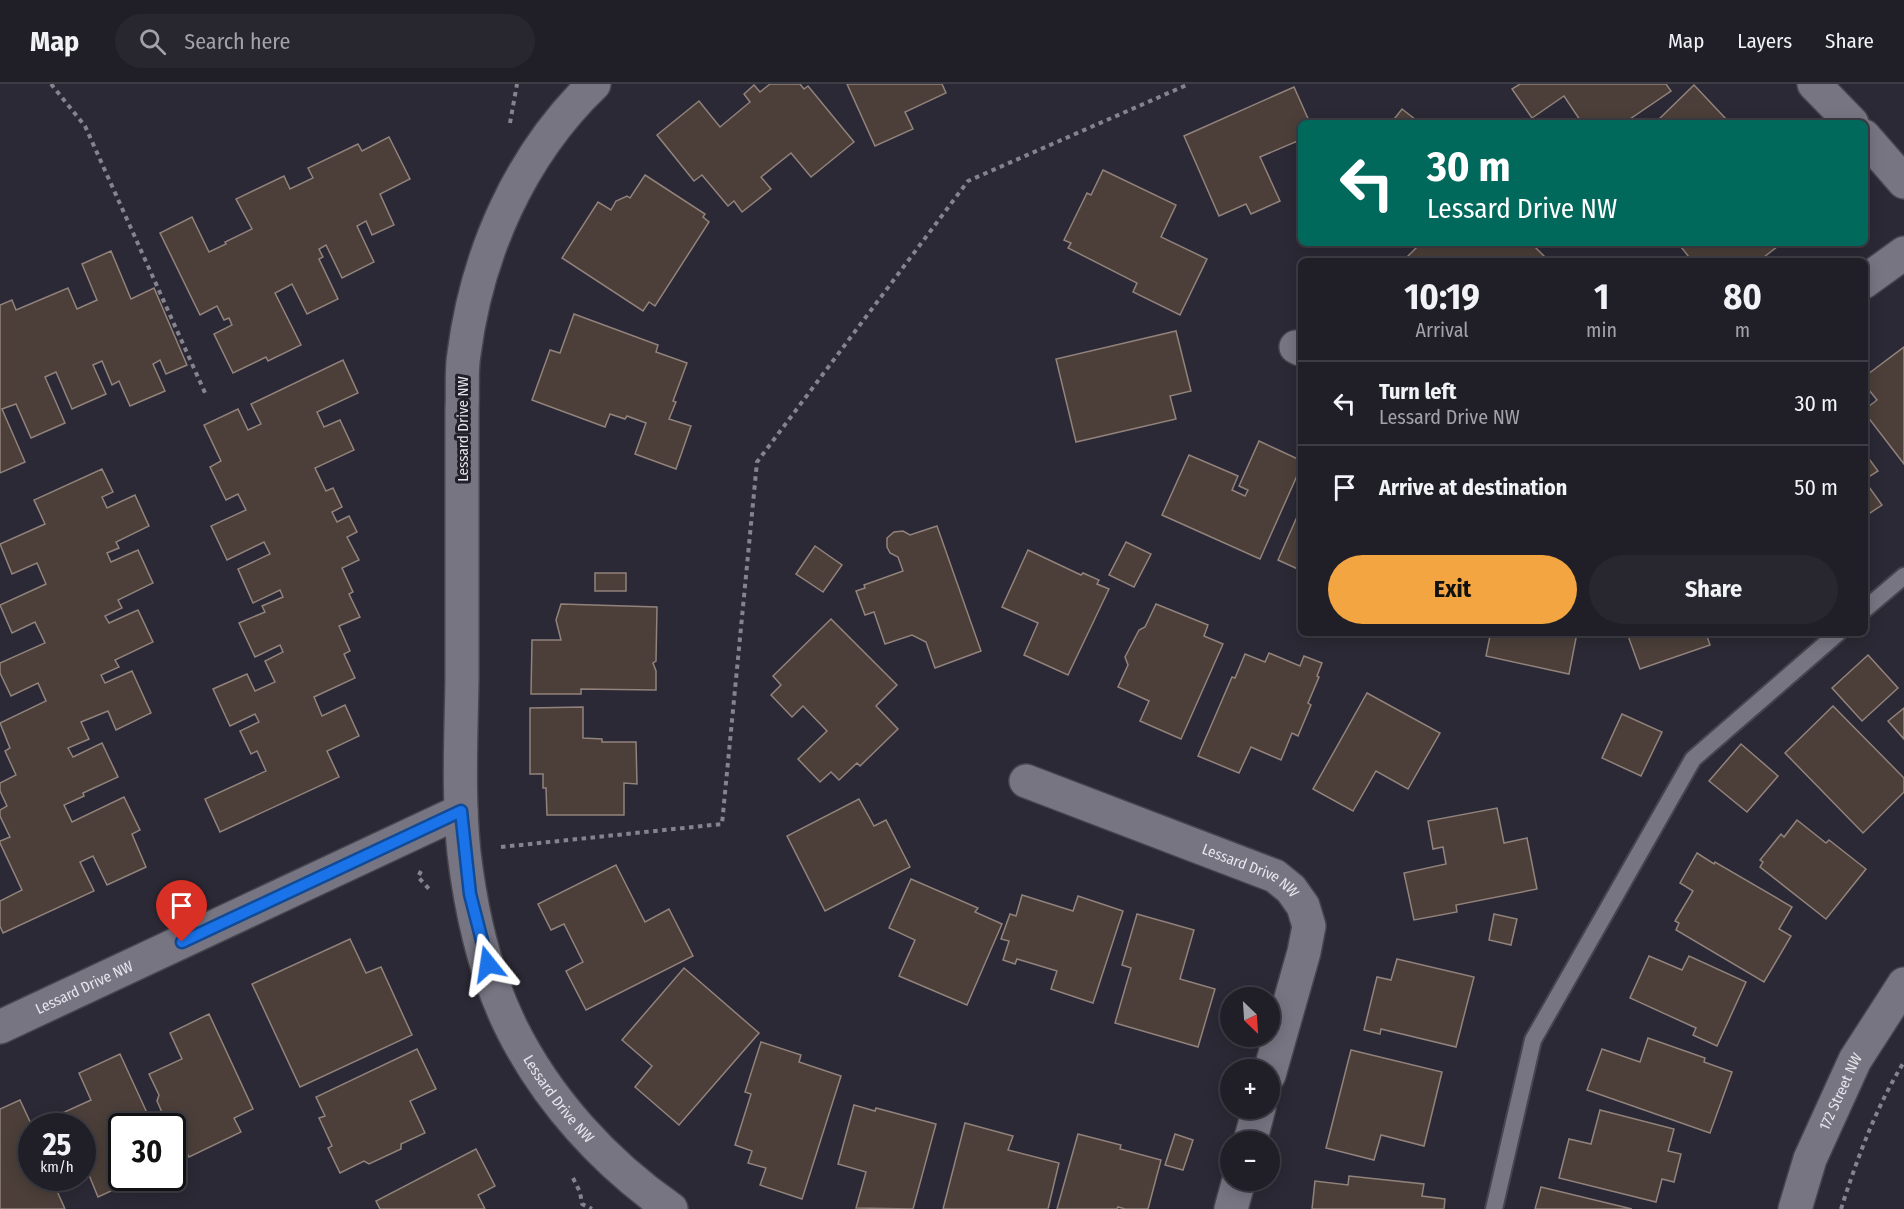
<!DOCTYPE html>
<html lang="en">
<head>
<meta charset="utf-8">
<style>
  :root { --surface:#201f28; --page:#282730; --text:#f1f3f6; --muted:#a2a2a8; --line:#3d3d45; --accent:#f2a541 }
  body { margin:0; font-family:"Fira Sans Condensed",sans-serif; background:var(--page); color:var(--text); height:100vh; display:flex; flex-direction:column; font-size:22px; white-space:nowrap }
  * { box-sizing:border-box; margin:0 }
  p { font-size:20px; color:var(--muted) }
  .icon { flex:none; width:33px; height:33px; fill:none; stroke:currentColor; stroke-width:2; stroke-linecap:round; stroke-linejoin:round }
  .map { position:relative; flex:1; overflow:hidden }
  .panel { position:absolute; left:1298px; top:174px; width:570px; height:378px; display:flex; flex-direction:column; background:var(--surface); border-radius:9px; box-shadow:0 3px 15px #0003,0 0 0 2px var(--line) }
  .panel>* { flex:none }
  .guide { position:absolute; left:1298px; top:36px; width:570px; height:126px; border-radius:9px; box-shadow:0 3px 15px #0003,0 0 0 2px var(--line); background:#00695c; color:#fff; overflow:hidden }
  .needle { width:39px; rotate:155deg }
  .buttons { position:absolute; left:1220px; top:903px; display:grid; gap:12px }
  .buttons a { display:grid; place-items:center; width:60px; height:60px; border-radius:50%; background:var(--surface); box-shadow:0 3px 15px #0003,0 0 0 2px var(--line); font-size:30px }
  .speed { position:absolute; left:18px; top:1029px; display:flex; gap:12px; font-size:30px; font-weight:700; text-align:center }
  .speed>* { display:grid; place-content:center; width:78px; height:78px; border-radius:50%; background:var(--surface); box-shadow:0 3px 15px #0003,0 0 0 2px var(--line); line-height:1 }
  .speed small { font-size:15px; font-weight:400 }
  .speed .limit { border:3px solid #111; border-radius:9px; background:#fff; color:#111 }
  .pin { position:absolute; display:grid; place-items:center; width:51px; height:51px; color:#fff; margin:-62px -26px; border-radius:50% 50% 50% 0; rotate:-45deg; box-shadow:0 0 6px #0007 }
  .pin .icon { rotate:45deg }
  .me { position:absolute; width:66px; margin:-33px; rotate:345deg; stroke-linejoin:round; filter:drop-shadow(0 0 4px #0008) }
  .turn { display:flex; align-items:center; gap:21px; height:126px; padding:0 30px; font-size:27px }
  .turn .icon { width:78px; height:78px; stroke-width:2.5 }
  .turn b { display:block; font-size:42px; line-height:51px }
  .eta { display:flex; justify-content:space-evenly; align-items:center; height:102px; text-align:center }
  .eta b { font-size:36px; font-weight:700; line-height:42px }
  .cta { display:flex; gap:12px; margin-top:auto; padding:12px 30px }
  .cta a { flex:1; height:69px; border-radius:36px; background:var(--accent); color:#111; font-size:24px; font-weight:700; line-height:69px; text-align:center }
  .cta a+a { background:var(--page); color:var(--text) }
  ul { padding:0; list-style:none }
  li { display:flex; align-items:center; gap:18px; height:84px; padding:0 30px; border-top:2px solid var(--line) }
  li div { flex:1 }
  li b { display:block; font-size:22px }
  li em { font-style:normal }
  header { display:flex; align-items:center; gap:36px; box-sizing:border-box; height:84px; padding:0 30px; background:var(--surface); border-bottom:2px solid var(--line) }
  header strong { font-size:28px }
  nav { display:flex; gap:33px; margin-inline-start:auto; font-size:21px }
  .search { width:420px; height:54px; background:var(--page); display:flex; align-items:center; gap:15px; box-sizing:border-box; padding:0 21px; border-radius:33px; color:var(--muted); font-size:22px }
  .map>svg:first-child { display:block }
  .building { fill:#4c3f39; stroke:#91827c; stroke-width:1.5 }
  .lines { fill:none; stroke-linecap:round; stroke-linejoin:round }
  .lane-casing { stroke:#46454e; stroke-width:20 }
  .street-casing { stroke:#46454e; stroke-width:36 }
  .secondary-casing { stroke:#46454e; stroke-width:36 }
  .path { stroke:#85838d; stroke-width:4; stroke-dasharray:4.5 4.5; stroke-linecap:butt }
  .lane { stroke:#777582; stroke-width:16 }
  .street { stroke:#777582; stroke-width:33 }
  .secondary { stroke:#777582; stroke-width:33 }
  .route-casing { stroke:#114b97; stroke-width:15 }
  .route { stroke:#1a73e8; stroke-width:10 }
  .labels { text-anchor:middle; stroke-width:6; stroke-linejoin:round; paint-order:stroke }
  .street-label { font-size:15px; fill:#e6e5ec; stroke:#21202a }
</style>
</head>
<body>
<header>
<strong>Map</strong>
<div class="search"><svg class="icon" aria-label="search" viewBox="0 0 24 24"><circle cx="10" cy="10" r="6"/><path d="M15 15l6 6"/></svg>Search here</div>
<nav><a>Map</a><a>Layers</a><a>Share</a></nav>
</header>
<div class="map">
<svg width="1904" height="1125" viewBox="0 0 1904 1125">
  <rect width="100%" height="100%" fill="#2b2935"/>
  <g class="building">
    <polygon points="770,0 800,0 804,5 808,2 854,58 811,93 791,69 761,93 771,105 742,128 734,117 728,122 702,91 694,97 657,51 699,17 720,43 750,18 744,10 754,1 760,8"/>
    <polygon points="847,0 942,0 946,9 905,28 913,45 875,62"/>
    <polygon points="1520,0 1666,0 1671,7 1624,39 1582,39 1564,12 1532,34 1512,5"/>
    <polygon points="1694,1 1726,35 1721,39 1655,39"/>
    <polygon points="1294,3 1310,39 1300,39 1300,56 1260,73 1280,117 1251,130 1246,120 1219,132 1184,52"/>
    <polygon points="1402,25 1420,39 1391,39"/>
    <polygon points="389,53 410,95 380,110 394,141 372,151 366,137 357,142 374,178 342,194 326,161 319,165 323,173 319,175 338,215 307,230 292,200 275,209 301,261 268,277 266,273 233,289 214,250 232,241 229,234 224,236 217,222 200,231 160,149 192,133 209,168 226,160 225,158 252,145 236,115 284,92 290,105 313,94 308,84 358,60 362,67"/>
    <polygon points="1103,86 1176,121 1161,153 1207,175 1180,231 1133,208 1137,199 1068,164 1071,159 1064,156 1087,109 1091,111"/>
    <polygon points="645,91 705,130 703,133 709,138 655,222 649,218 643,227 562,174 598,118 611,126 616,117 627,112 630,114"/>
    <polygon points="1421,159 1531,159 1549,177 1403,177"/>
    <polygon points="1678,159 1782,159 1759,177 1692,177"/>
    <polygon points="111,167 131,215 154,204 187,281 166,290 160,276 153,280 165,307 130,322 119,297 112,301 102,277 93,281 106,310 72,325 56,288 45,293 65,339 31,354 16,320 2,325 25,378 0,389 0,221 12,216 16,226 68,204 77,225 97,216 82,180"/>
    <polygon points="574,230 658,261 656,268 687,279 673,317 676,318 669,335 691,342 676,385 635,370 646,339 627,332 625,335 610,330 605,343 532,316 550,266 560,269"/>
    <polygon points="1176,247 1191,307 1170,312 1176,335 1076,358 1056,275"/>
    <polygon points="1904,263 1904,380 1864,328 1864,326 1877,316 1864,300 1864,293"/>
    <polygon points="343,276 358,309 317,328 324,343 340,336 354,366 315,384 326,407 333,404 342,423 332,428 337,438 349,432 357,448 347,453 359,476 342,484 353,508 349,510 360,533 339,542 350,567 344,570 355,594 314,613 322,632 345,621 359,652 327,667 339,693 220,748 205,715 266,687 257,667 251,670 240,647 259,638 255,630 230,642 213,605 247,590 255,607 275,598 265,577 283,568 280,561 255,573 239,539 265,528 262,522 283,513 280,506 253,519 238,485 270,470 264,458 227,476 211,442 246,426 238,410 226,416 210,383 221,377 204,341 238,325 248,346 261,340 251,320"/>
    <polygon points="1259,357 1300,376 1300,385 1260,475 1162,431 1189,371 1238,392 1232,406 1245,412 1248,406 1239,402"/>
    <polygon points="1864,368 1878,387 1864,396"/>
    <polygon points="102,385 113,408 102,413 107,424 135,411 149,442 116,458 119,464 107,469 111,478 138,466 153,499 118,516 122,524 105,532 109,539 138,526 153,558 115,576 119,583 101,591 105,599 132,587 151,629 116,646 108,627 81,638 89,655 68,664 73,673 102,659 118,693 83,709 84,712 64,721 72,738 124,713 140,746 132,750 146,783 107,801 93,772 80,778 94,807 3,849 0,842 0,817 22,806 0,759 0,757 10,753 0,732 0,726 7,722 0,707 0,699 16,691 5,667 10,664 0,639 46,617 38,599 11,612 0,589 0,579 45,559 35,538 12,549 0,521 46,500 37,479 12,490 0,460 45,440 34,416"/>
    <polygon points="1864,396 1882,421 1864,433"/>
    <polygon points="1300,426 1300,486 1278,476"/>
    <polygon points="937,442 981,567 935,584 926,558 912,551 885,560 874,528 865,531 856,507 865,504 864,501 903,487 898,473 890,469 887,463 887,454 894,448 903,447 910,451"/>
    <polygon points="1126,458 1151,470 1134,503 1109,491"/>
    <polygon points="815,462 842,481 823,508 796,490"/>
    <polygon points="1028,466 1081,491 1083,489 1099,496 1097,500 1109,505 1068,591 1024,571 1038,539 1002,523"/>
    <rect x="595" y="489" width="31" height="18"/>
    <polygon points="561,520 657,523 656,577 653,579 656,587 656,606 581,605 581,610 531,610 532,556 561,556 556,536"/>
    <polygon points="1156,520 1208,541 1204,552 1223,560 1181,655 1140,637 1149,617 1118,603 1128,581 1125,573 1139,546 1145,543"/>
    <polygon points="831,535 897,601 876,622 898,645 860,682 857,679 839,696 831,688 820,698 798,675 827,647 803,622 792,633 771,611 781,601 773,592"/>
    <polygon points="1495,549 1577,549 1569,590 1486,572 1490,552 1494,553"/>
    <polygon points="1627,549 1706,549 1710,561 1640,585"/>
    <polygon points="1269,569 1300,582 1304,572 1322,579 1317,592 1319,593 1308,619 1311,621 1298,652 1292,649 1281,676 1251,663 1239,689 1198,672 1232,593 1235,594 1245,570 1265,578"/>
    <polygon points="1868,571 1898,604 1862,637 1832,604"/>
    <polygon points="1367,609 1440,649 1408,705 1376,687 1353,727 1313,705"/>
    <polygon points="1833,622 1904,694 1904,708 1863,749 1785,669"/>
    <polygon points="583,623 583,654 602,655 602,658 636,658 637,700 624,699 624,731 547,731 546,704 543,704 543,690 530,690 530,624"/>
    <polygon points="1904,624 1904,655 1888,637"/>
    <polygon points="1622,630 1662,648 1641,692 1602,674"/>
    <polygon points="1741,660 1778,692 1747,728 1709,697"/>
    <polygon points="859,715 874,742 886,736 910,783 825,827 787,752"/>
    <polygon points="1497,724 1504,759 1527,754 1537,805 1456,821 1457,828 1414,836 1404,789 1446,780 1443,763 1433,765 1428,737"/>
    <polygon points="1797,736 1826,759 1829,756 1866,785 1826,835 1760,783 1763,778 1760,776 1781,750 1784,753"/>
    <polygon points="1697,769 1714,780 1715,778 1792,823 1779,845 1791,852 1764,898 1676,846 1679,839 1675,837 1693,807 1680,799"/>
    <polygon points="616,781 645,838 669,825 693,872 586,926 566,887 583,878 564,840 551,846 538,820"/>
    <polygon points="911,795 978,824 975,828 1002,840 967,921 899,892 915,856 889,844"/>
    <polygon points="1022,811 1073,827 1078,812 1123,827 1093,919 1051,905 1057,887 1017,875 1015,880 1003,876 1009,857 1001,855 1010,830 1016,832"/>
    <polygon points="1137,830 1194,846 1180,895 1215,905 1198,963 1115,939 1131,884 1122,881"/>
    <polygon points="1494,830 1517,835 1511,861 1489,856"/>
    <polygon points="350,855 366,889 381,883 412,951 300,1003 252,900"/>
    <polygon points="1649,872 1682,886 1689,872 1746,898 1717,962 1693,951 1696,944 1630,914"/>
    <polygon points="1397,875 1474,893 1456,963 1381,945 1380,950 1364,946 1377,893 1391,896"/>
    <polygon points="684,884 759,949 679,1041 635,1003 652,982 622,956"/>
    <polygon points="209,930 253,1025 234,1034 241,1048 189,1073 178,1051 172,1050 172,1042 168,1042 157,1017 159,1011 149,990 182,975 170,949"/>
    <polygon points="1648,954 1705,974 1704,978 1732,988 1710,1049 1587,1006 1602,965 1640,978"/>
    <polygon points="761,958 801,971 799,978 841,992 802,1115 760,1101 766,1084 748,1079 752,1067 735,1061 751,1010 745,1008"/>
    <polygon points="417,965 436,1005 410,1017 425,1049 401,1060 401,1065 369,1080 364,1077 340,1089 328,1064 332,1062 319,1034 325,1032 316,1013"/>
    <polygon points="1351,966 1442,988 1424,1062 1381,1051 1374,1076 1326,1064"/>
    <polygon points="120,970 153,1042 122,1042 122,1094 139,1094 98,1113 89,1091 82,1088 82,1042 66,1042 60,1030 91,1016 79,989"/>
    <polygon points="20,1016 32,1042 32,1094 55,1094 60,1105 57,1107 65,1125 0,1125 0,1025"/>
    <polygon points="854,1021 875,1027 876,1024 936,1040 913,1125 856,1124 866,1088 838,1080"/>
    <polygon points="1600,1026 1674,1045 1668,1067 1681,1070 1674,1098 1662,1095 1656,1118 1559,1094 1569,1055 1591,1060"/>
    <polygon points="965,1039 1013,1052 1008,1066 1059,1079 1048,1125 943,1125"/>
    <polygon points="1078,1050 1121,1061 1120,1065 1161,1076 1148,1125 1125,1125 1118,1123 1117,1125 1057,1125"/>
    <polygon points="1175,1050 1193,1056 1183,1086 1165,1081"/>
    <polygon points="476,1065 495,1102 478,1111 485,1125 380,1125 376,1117"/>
    <polygon points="1349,1092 1424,1100 1422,1112 1445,1115 1444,1125 1312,1125 1315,1097 1348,1101"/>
    <polygon points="1541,1103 1632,1125 1535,1125"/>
  </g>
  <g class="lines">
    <defs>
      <g id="lane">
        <polyline points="1864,526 1904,492"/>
        <polyline points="1494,1125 1533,956 1693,675 1838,549"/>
      </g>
      <g id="street">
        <path id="s1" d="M594,0C520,71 477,169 464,270C461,287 463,306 462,324C462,415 462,506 462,596C461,654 458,712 464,769C471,827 485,890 511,943C547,1016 605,1079 671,1125"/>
        <polyline points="1814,0 1852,39"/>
        <polyline points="1864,52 1904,98"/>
        <polyline points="1864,198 1904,169"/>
        <polyline points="1296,263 1300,265"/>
        <path id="s2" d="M1026,697L1275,792L1291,805L1303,822L1309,842L1304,868L1269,991"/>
        <path id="s3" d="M0,943L461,727"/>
        <polyline points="1250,1058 1259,1024"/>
        <polyline points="1231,1125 1239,1096"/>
      </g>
      <g id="secondary">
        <path id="s4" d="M1795,1125L1810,1075L1855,976L1904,900"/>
      </g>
    </defs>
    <use href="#lane" class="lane-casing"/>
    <use href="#street" class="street-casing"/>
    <use href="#secondary" class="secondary-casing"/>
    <g class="path">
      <polyline points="51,0 85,42 206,311"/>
      <polyline points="510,39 517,0"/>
      <polyline points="501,763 722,740 757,378 968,97 1189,0"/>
      <polyline points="421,787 418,793 431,807"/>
      <polyline points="573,1094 580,1108 582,1120 592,1125"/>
      <path d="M1841,1125C1857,1075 1876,1023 1904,978"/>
    </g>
    <use href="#lane" class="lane"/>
    <use href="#street" class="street"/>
    <use href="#secondary" class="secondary"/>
  </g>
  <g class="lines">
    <defs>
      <polyline id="route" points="182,858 461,727 470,810 488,880"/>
    </defs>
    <use href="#route" class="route-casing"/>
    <use href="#route" class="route"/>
  </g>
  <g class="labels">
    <g class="street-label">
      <text transform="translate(463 345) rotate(-90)" y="5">Lessard Drive NW</text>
      <text dy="5" stroke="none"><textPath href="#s2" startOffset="242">Lessard Drive NW</textPath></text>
      <text dy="5" stroke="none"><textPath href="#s3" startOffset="93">Lessard Drive NW</textPath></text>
      <text dy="5" stroke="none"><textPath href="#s4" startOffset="126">172 Street NW</textPath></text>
      <text dy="5" stroke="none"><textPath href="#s1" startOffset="1072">Lessard Drive NW</textPath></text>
    </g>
  </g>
</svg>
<div class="buttons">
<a><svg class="needle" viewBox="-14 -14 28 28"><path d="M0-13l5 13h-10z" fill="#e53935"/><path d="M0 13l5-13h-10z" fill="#a2a2a8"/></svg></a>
<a>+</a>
<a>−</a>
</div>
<div class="speed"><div>25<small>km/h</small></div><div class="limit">30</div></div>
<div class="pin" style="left:182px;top:858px;background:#d93025"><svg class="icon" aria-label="arrive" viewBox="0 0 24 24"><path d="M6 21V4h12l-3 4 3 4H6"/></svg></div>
<svg class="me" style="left:488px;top:880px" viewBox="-20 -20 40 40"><path d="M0-17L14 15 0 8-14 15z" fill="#1a73e8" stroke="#fff" stroke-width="4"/></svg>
<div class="guide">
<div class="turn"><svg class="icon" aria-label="left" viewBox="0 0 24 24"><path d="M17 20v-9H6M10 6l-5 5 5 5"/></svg><div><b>30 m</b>Lessard Drive NW</div></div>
</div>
<section class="panel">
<div class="eta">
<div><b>10:19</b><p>Arrival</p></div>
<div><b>1</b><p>min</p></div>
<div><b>80</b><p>m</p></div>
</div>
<ul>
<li><svg class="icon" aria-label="left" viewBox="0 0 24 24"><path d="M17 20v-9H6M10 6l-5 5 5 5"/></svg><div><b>Turn left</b><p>Lessard Drive NW</p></div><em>30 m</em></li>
<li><svg class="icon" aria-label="arrive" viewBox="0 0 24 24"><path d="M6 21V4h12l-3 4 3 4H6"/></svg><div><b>Arrive at destination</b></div><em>50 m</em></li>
</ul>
<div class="cta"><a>Exit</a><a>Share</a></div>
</section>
</div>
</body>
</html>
